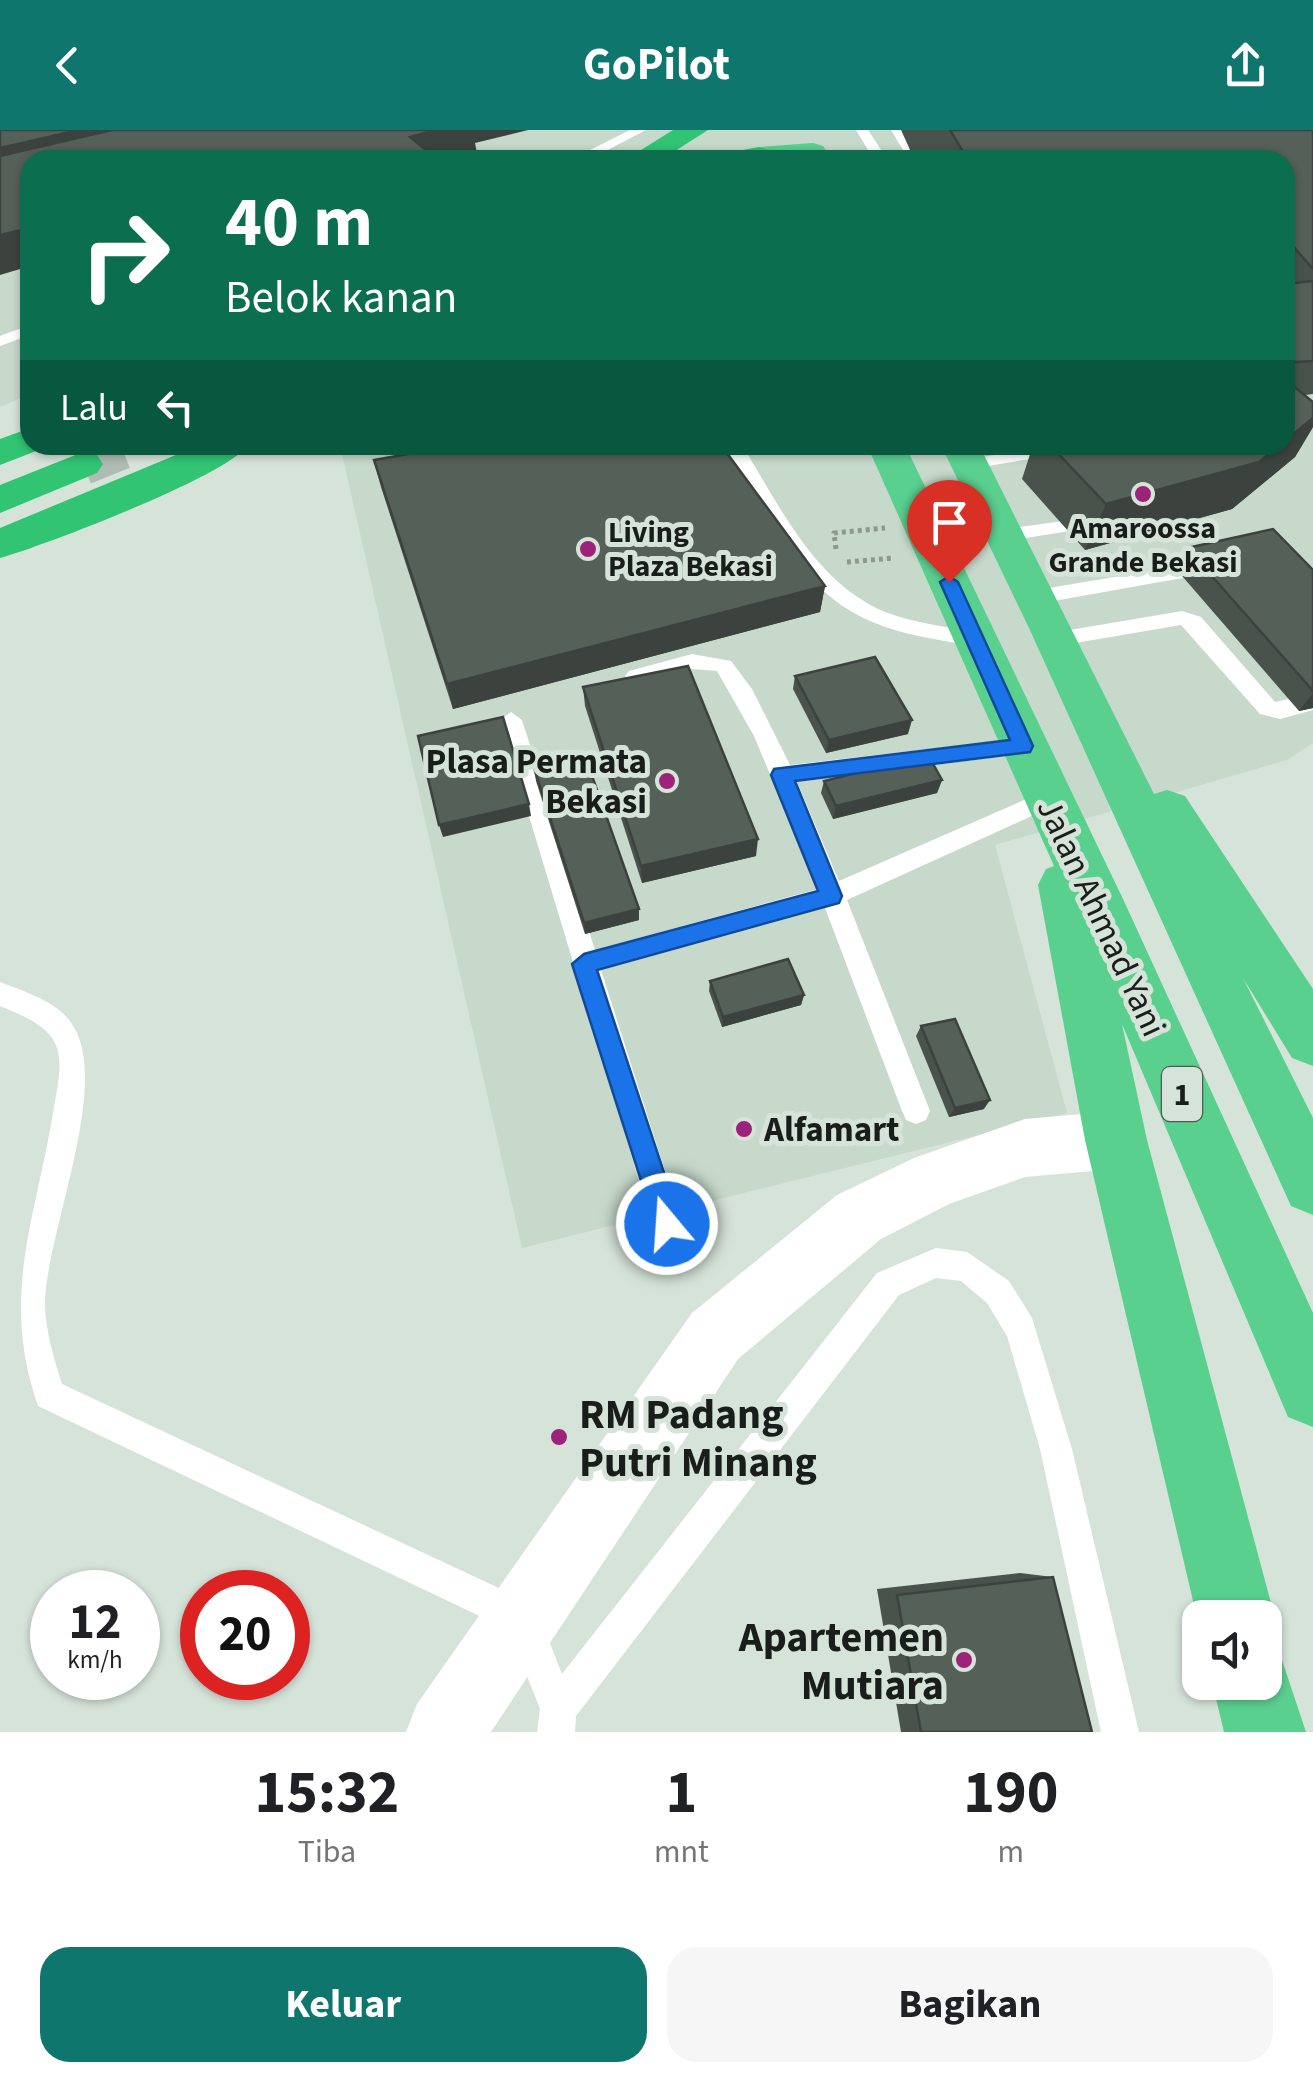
<!DOCTYPE html>
<html lang="id">
<head>
<meta charset="utf-8">
<style>
  :root { --surface:#fff; --page:#f6f6f6; --text:#202124; --muted:#757577; --accent:#0f766e }
  body { margin:0; font-family:"Source Sans 3",sans-serif; background:var(--page); color:var(--text); height:100vh; display:flex; flex-direction:column; font-size:38px; white-space:nowrap }
  * { box-sizing:border-box; margin:0 }
  p { font-size:32px; color:var(--muted) }
  .icon { flex:none; width:55px; height:55px; fill:none; stroke:currentColor; stroke-width:2; stroke-linecap:round; stroke-linejoin:round }
  .map { position:relative; height:1602px; overflow:hidden }
  .panel { display:flex; flex-direction:column; background:var(--surface); flex:1 }
  .panel>* { flex:none }
  .top-card { position:absolute; left:20px; top:20px; width:1275px; height:305px; border-radius:30px; box-shadow:0 2px 8px #0004; background:#0b6e4f; color:#fff; overflow:hidden }
  .fabs { position:absolute; left:1182px; top:1470px; display:grid; gap:20px }
  .fabs a { display:grid; place-items:center; width:100px; height:100px; border-radius:20px; background:var(--surface); box-shadow:0 2px 8px #0004; font-size:50px }
  .speed { position:absolute; left:30px; top:1440px; display:flex; gap:20px; font-size:50px; font-weight:700; text-align:center }
  .speed>* { display:grid; place-content:center; width:130px; height:130px; border-radius:50%; background:var(--surface); box-shadow:0 2px 8px #0004; line-height:1 }
  .speed small { font-size:25px; font-weight:400 }
  .speed .limit { border:15px solid #d22; background:#fff; color:#111 }
  .pin { position:absolute; display:grid; place-items:center; width:85px; height:85px; color:#fff; margin:-102px -42px; border-radius:50% 50% 50% 0; rotate:-45deg; box-shadow:0 0 10px #0007 }
  .pin .icon { rotate:45deg }
  .me { position:absolute; width:110px; margin:-55px; rotate:342deg; stroke-linejoin:round; filter:drop-shadow(0 0 8px #0008) }
  .turn { display:flex; align-items:center; gap:35px; height:210px; padding:0 40px; font-size:45px }
  .turn .icon { width:130px; height:130px; stroke-width:2.5 }
  .turn b { display:block; font-size:70px; line-height:85px }
  .then { display:flex; align-items:center; height:95px; padding:0 40px; background:#0003; gap:20px; font-size:38px }
  .eta { display:flex; justify-content:space-evenly; align-items:center; height:170px; text-align:center }
  .eta b { font-size:60px; font-weight:700; line-height:70px }
  .cta { display:flex; gap:20px; margin-top:auto; padding:20px 40px }
  .cta a { flex:1; height:115px; border-radius:30px; background:var(--accent); color:#fff; font-size:40px; font-weight:700; line-height:115px; text-align:center }
  .cta a+a { background:var(--page); color:var(--text) }
  header { display:flex; justify-content:space-between; align-items:center; height:130px; padding:0 40px; background:var(--accent); color:#fff; font-size:45px; font-weight:700 }
  .map>svg:first-child { display:block }
  .built { fill:#c6d9cb }
  .lines { fill:none; stroke-linecap:round; stroke-linejoin:round }
  .motorway-tunnel { stroke:#b0bcb3; stroke-width:42; stroke-dasharray:42 21; stroke-linecap:butt }
  .path { stroke:#8e9890; stroke-width:5; stroke-dasharray:4 4; stroke-linecap:butt }
  .service { fill:#fff; fill-rule:evenodd }
  .minor { fill:#fff; fill-rule:evenodd }
  .trunk { fill:#5ad08f; fill-rule:evenodd }
  .motorway { fill:#31c473; fill-rule:evenodd }
  .wall { fill:#49534c }
  .shaded-wall { fill:#3c433e }
  .building { fill:#556058; stroke:#3c433e; stroke-width:2.5 }
  .route { fill:#1a73e8; stroke:#114b97; stroke-width:2.5 }
  .poi-dot { fill:#9d237a; stroke:#d6e3d9; stroke-width:4 }
  .labels { text-anchor:middle; stroke-width:10; stroke-linejoin:round; paint-order:stroke }
  .far-poi-label { font-size:30px; font-weight:bold; fill:#191e1b; stroke:#d6e3d9 }
  .shield { fill:#d6e3d9; stroke:#525954; stroke-width:2.5 }
  .shield-label { font-size:32px; font-weight:bold; fill:#191e1b }
  .poi-label { font-size:35px; font-weight:bold; fill:#191e1b; stroke:#d6e3d9; text-anchor:end }
  .street-label { font-size:35px; fill:#191e1b; stroke:#d6e3d9 }
  .near-poi-label { font-size:42px; font-weight:bold; fill:#191e1b; stroke:#d6e3d9; text-anchor:start }
</style>
</head>
<body>
<header><svg class="icon" aria-label="back" viewBox="0 0 24 24"><path d="M15 5l-7 7 7 7"/></svg>GoPilot<svg class="icon" aria-label="share" viewBox="0 0 24 24"><path d="M12 15V3M7 8l5-5 5 5M5 13v7h14v-7"/></svg></header>
<div class="map">
<svg width="1313" height="1602" viewBox="0 0 1313 1602">
  <rect width="100%" height="100%" fill="#d6e3d9"/>
  <polygon class="built" points="0,0 1313,0 1313,613 1287,630 995,715 1067,983 522,1118 340,315 1285,315 1285,30 30,30 30,264 0,277"/>
  <g class="lines">
    <polyline class="motorway-tunnel" points="83,334 130,315"/>
    <g class="path">
      <polyline points="836,419 834,403 885,398"/>
      <polyline points="847,432 894,428"/>
    </g>
    <g class="service">
      <polygon points="630,0 646,0 602,23 590,20"/>
      <polygon points="856,0 868,0 888,30 874,30"/>
      <polygon points="891,0 903,0 923,30 909,30"/>
      <polygon points="30,195 30,205 0,216 0,206"/>
      <path d="M724,315H742C780,376 814,452 885,482C916,494 950,496 982,505V515L975,517C940,509 903,506 870,491C797,460 763,379 724,315Z"/>
      <polygon points="1037,318 1072,331 1063,336 1036,328 970,339 961,334 970,329"/>
      <polygon points="1091,377 1100,383 1083,399 1006,411 997,405 1006,399 1071,390"/>
      <polygon points="1209,431 1216,432 1216,442 1037,474 1027,467 1037,460"/>
      <polygon points="1182,481 1201,487 1275,572 1313,564 1313,580 1280,589 1260,584 1181,495 1058,516 1048,509 1058,502"/>
      <polygon points="692,524 731,531 752,559 790,635 1023,608 1031,610 1034,616 1023,624 797,652 839,751 1040,663 1056,663 1059,669 1056,675 847,770 930,981 926,990 916,994 906,990 902,981 825,778 601,840 682,1094 677,1104 667,1109 657,1104 652,1094 500,590 511,582 522,590 595,820 818,759 754,606 717,541 692,539 636,554 625,546 629,541"/>
      <path d="M0,852C25,862 57,871 72,894C112,953 47,1100 45,1172C45,1200 54,1228 62,1254L535,1475L562,1544L877,1143L936,1118L967,1122L1009,1151L1032,1188L1072,1319L1139,1602H1101L1040,1319L1007,1206L987,1173L961,1151L936,1148L899,1165L576,1586L575,1602H537L540,1579L509,1500L38,1276C0,1167 35,1092 53,983C56,963 64,934 56,915C47,894 19,884 0,876Z"/>
    </g>
    <polygon class="minor" points="1116,981 1137,990 1146,1010 1137,1030 1116,1039 1025,1047 949,1074 881,1109 738,1229 491,1602 406,1602 417,1574 692,1183 837,1065 914,1028 1025,989"/>
    <g class="trunk">
      <polygon points="813,13 823,16 827,22 823,28 747,30 745,26 759,17"/>
      <polygon points="867,315 905,315 1123,769 1313,1183 1313,1297 1288,1287 1122,894 1147,1010 1275,1488 1265,1512 1265,1488 1200,1488 1200,1495 1197,1488 1085,1010 1038,755 1046,739 1054,736"/>
      <polygon points="941,315 979,315 1154,664 1167,660 1185,666 1313,859 1313,936 1292,928 1243,848 1313,988 1313,1085 1291,1076 1029,498"/>
      <polygon points="1265,1517 1280,1524 1306,1602 1224,1602 1212,1552 1265,1552"/>
    </g>
    <g class="motorway">
      <polygon points="673,0 708,0 661,30 625,30"/>
      <polygon points="759,17 769,20 771,30 716,30 721,24"/>
      <polygon points="30,298 30,315 46,315 44,318 0,335 0,309"/>
      <path d="M200,315H248C227,346 43,416 0,428V398Z"/>
      <polygon points="83,322 97,325 103,334 97,343 0,383 0,355"/>
    </g>
  </g>
  <g class="wall">
    <polygon points="901,0 1313,0 1313,264 1305,265 1313,272 1313,297 1295,327 1232,379 1085,420 1022,349 1033,315 1285,315 1285,30 942,30 936,20 911,22"/>
    <polygon points="374,330 825,456 820,482 453,579 381,357"/>
    <polygon points="1187,418 1313,440 1313,578 1299,581 1176,439"/>
    <polygon points="795,546 908,604 826,623 793,559"/>
    <polygon points="583,557 756,726 642,753 585,576"/>
    <polygon points="534,638 639,779 639,790 585,804 536,651"/>
    <polygon points="942,650 937,663 833,689 821,663 824,651"/>
    <polygon points="710,851 804,865 801,875 722,897 709,861"/>
    <polygon points="921,896 984,979 949,987 916,906"/>
    <polygon points="1020,1443 1053,1447 1092,1602 901,1602 877,1459"/>
  </g>
  <g class="shaded-wall">
    <polygon points="79,0 134,0 0,64 0,18"/>
    <polygon points="436,0 528,0 475,13 477,23 453,30 408,30 410,7"/>
    <polygon points="30,98 30,136 0,145 0,105"/>
    <polygon points="1313,288 1313,297 1295,327 1232,379 1085,420 1106,374 1280,315 1285,315 1285,311"/>
    <polygon points="395,315 416,315 396,319"/>
    <polygon points="825,456 820,482 453,579 447,554"/>
    <polygon points="1313,563 1313,578 1299,581"/>
    <polygon points="912,590 908,604 826,623 829,610"/>
    <polygon points="942,650 937,663 833,689 836,676"/>
    <polygon points="529,674 531,686 443,707 439,695"/>
    <polygon points="758,709 756,726 642,753 641,736"/>
    <polygon points="639,779 639,790 585,804 584,793"/>
    <polygon points="804,865 801,875 722,897 723,887"/>
    <polygon points="990,970 984,979 949,987 955,978"/>
  </g>
  <g class="building">
    <polygon points="0,0 79,0 0,18"/>
    <polygon points="112,0 436,0 410,7 431,24 408,30 30,30 30,98 0,105 0,26"/>
    <polygon points="950,0 1313,0 1313,139 1285,107 1285,30 968,30"/>
    <polygon points="1313,151 1313,231 1296,232 1285,229 1285,154"/>
    <polygon points="1285,249 1313,272 1313,288 1285,311"/>
    <polygon points="459,315 721,315 825,456 447,554 374,330"/>
    <polygon points="1050,315 1280,315 1259,332 1106,374"/>
    <polygon points="1273,399 1313,440 1313,561 1187,418"/>
    <polygon points="875,527 912,590 829,610 795,546"/>
    <polygon points="688,536 758,709 641,736 583,557"/>
    <polygon points="503,587 529,674 439,695 418,606"/>
    <polygon points="928,625 942,650 836,676 824,651"/>
    <polygon points="585,626 639,779 584,793 534,638"/>
    <polygon points="788,829 804,865 723,887 710,851"/>
    <polygon points="955,889 990,970 955,978 921,896"/>
    <polygon points="1053,1447 1092,1602 921,1602 897,1465"/>
  </g>
  <polygon class="route" points="949,446 958,452 1033,616 1030,622 795,651 842,766 839,773 597,840 681,1094 677,1104 667,1108 658,1104 572,834 584,824 818,761 771,645 774,639 1010,610 940,452"/>
  <g class="poi-dot">
    <circle cx="1143" cy="364" r="10"/>
    <circle cx="588" cy="419" r="10"/>
    <circle cx="667" cy="651" r="10"/>
    <circle cx="744" cy="999" r="10"/>
    <circle cx="559" cy="1307" r="10"/>
    <circle cx="964" cy="1530" r="10"/>
  </g>
  <g class="labels">
    <g class="far-poi-label">
      <text x="1143" y="408">Amaroossa<tspan x="1143" dy="34">Grande Bekasi</tspan></text>
      <text x="608" y="412" text-anchor="start">Living<tspan x="608" dy="34">Plaza Bekasi</tspan></text>
    </g>
    <rect class="shield" x="1162" y="937" width="40" height="54" rx="8"/>
    <g class="shield-label">
      <text x="1182" y="975">1</text>
    </g>
    <g class="poi-label">
      <text x="647" y="643">Plasa Permata<tspan x="647" dy="40">Bekasi</tspan></text>
      <text x="764" y="1011" text-anchor="start">Alfamart</text>
    </g>
    <g class="street-label">
      <text transform="translate(1102 787) rotate(65)" y="12">Jalan Ahmad Yani</text>
    </g>
    <g class="near-poi-label">
      <text x="579" y="1298">RM Padang<tspan x="579" dy="48">Putri Minang</tspan></text>
      <text x="944" y="1521" text-anchor="end">Apartemen<tspan x="944" dy="48">Mutiara</tspan></text>
    </g>
  </g>
</svg>
<div class="fabs">
<a><svg class="icon" aria-label="sound" viewBox="0 0 24 24"><path d="M4 9h4l5-4v14l-5-4H4zM17 9q2 3 0 6"/></svg></a>
</div>
<div class="speed"><div>12<small>km/h</small></div><div class="limit">20</div></div>
<div class="pin" style="left:949px;top:452px;background:#d93025"><svg class="icon" aria-label="arrive" viewBox="0 0 24 24"><path d="M6 21V4h12l-3 4 3 4H6"/></svg></div>
<svg class="me" style="left:667px;top:1094px" viewBox="-20 -20 40 40"><circle r="17" fill="#1a73e8" stroke="#fff" stroke-width="3"/><path d="M0-11L8 9 0 5-8 9z" fill="#fff"/></svg>
<div class="top-card">
<div class="turn"><svg class="icon" aria-label="right" viewBox="0 0 24 24"><path d="M7 20v-9h11M14 6l5 5-5 5"/></svg><div><b>40 m</b>Belok kanan</div></div>
<div class="then">Lalu<svg class="icon" aria-label="left" viewBox="0 0 24 24"><path d="M17 20v-9H6M10 6l-5 5 5 5"/></svg></div>
</div>
</div>
<section class="panel">
<div class="eta">
<div><b>15:32</b><p>Tiba</p></div>
<div><b>1</b><p>mnt</p></div>
<div><b>190</b><p>m</p></div>
</div>
<div class="cta"><a>Keluar</a><a>Bagikan</a></div>
</section>
</body>
</html>
